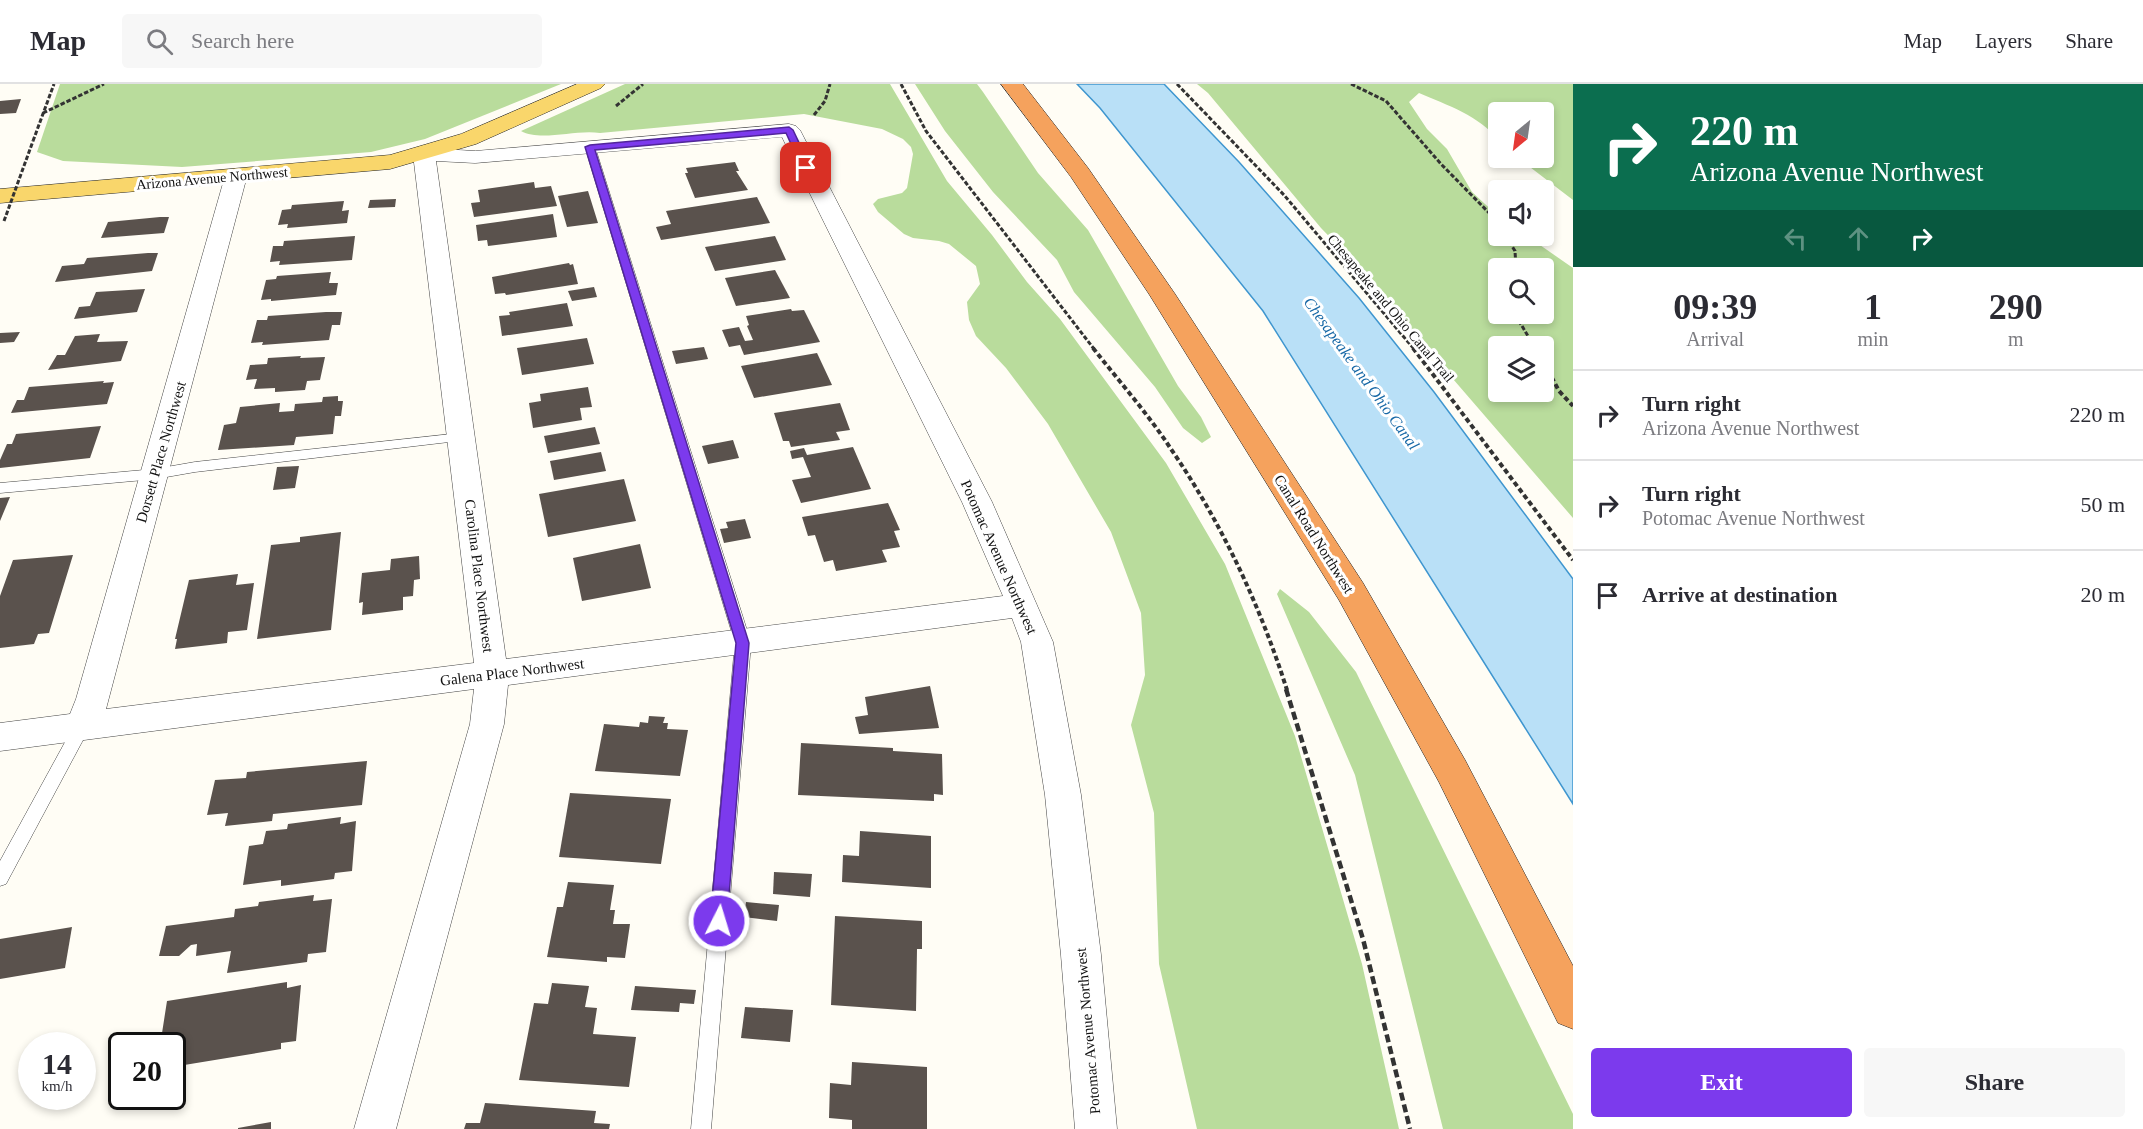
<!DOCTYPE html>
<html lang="en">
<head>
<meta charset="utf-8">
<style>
  :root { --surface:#fff; --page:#f7f7f7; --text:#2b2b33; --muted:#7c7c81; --line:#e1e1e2; --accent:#7c3aed }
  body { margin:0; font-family:"Times New Roman",serif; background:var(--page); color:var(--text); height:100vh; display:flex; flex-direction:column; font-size:22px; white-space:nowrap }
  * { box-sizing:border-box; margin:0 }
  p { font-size:20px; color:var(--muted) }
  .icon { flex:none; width:33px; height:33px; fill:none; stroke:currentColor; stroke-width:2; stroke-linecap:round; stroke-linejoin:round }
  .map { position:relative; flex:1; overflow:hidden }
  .sheet { display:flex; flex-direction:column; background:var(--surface); width:570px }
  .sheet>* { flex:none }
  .top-card { background:#0b6e4f; color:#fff; overflow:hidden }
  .needle { width:39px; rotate:209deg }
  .fabs { position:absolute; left:1488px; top:18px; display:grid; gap:12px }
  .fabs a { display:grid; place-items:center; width:66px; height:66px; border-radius:6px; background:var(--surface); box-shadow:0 3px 9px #0003; font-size:30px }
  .speed { position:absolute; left:18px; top:948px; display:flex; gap:12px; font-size:30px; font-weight:700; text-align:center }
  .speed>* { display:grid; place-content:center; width:78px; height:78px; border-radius:50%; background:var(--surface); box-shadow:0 3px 9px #0003; line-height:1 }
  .speed small { font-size:15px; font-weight:400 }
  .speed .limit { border:3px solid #111; border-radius:9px; background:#fff; color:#111 }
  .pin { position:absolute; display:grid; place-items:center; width:51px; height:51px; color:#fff; margin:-26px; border-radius:12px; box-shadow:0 3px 9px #0006 }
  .me { position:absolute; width:66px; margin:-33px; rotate:5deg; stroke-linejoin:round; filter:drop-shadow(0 0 4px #0008) }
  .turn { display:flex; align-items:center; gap:21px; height:126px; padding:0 18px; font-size:27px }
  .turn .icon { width:78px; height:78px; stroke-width:2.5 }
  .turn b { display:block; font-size:42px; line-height:51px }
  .lanes { display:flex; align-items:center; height:57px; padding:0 18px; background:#0003; justify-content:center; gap:30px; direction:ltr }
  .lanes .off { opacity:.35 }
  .eta { display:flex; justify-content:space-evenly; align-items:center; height:102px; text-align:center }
  .eta b { font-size:36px; font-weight:800; line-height:42px }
  .button { display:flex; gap:12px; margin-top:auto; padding:12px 18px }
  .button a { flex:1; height:69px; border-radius:6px; background:var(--accent); color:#fff; font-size:24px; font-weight:800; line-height:69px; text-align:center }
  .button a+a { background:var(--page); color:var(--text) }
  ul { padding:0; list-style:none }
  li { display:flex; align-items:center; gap:18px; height:90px; padding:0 18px; border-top:2px solid var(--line) }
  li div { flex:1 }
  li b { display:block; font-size:22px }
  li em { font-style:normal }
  header { display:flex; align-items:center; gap:36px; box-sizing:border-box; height:84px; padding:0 30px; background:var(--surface); border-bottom:2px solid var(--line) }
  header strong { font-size:28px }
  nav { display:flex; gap:33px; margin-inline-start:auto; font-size:21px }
  .search { width:420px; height:54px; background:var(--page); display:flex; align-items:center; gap:15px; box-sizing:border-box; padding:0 21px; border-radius:6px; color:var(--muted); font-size:22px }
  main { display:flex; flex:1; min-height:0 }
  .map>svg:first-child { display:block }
  .forest { fill:#b9dc9c; fill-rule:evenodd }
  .water { fill:#b9e0f7; stroke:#3f96cf; stroke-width:1.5 }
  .building { fill:#5a524d }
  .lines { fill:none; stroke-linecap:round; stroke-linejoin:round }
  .lane-casing { stroke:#444; stroke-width:1 }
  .street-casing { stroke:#444; stroke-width:1 }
  .primary-casing { stroke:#222; stroke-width:1 }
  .highway-casing { stroke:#222; stroke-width:1 }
  .path-far2 { stroke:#333; stroke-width:3; stroke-dasharray:4.5 2; stroke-linecap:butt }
  .path-far1 { stroke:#333; stroke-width:4; stroke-dasharray:5 3; stroke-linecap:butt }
  .path { stroke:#333; stroke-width:4.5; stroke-dasharray:8 4; stroke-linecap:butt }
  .lane { fill:#fff; fill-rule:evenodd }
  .street { fill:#fff; fill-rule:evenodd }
  .primary { fill:#f9d66b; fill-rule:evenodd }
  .highway { fill:#f5a25d; fill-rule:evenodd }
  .path-bridge { stroke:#333; stroke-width:3; stroke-dasharray:4.5 2; stroke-linecap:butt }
  .route { fill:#7c3aed; stroke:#51269a; stroke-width:1.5 }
  .labels { text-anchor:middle; stroke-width:6; stroke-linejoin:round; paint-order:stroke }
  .far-street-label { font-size:14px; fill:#111; stroke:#fff }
  .street-label { font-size:15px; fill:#111; stroke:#fff }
  .water-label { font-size:16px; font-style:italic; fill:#1768a6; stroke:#fff }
</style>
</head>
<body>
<header>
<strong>Map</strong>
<div class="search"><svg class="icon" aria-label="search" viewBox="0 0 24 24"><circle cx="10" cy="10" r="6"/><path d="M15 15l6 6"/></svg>Search here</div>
<nav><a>Map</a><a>Layers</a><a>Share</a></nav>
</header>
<main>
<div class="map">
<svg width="1573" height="1045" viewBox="0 0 1573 1045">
  <rect width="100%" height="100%" fill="#fffdf5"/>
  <g class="forest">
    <polygon points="60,0 561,0 425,55 371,68 182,83 63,77 37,68"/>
    <path d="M625,0H890L947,97L992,151L1027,198L1060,235L1166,379L1225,480L1295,652L1362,880L1399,1045H1197L1159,880L1154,729L1131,641L1145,591L1141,529L1111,448L1048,340L1006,284L976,252L969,236L967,218L980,200L976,182L949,160L939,157L913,154L904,150L878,128L873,120L878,115L902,109L907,104L913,70L911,63L903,55L882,45L804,30L600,49C576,45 541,58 521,47Z"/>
    <polygon points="915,0 977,0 983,8 1038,89 1088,146 1178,302 1201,333 1211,353 1202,359 1183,344 1155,303 1074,208 1057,176 993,108 945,47"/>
    <path d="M1197,0H1573V116L1518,74H1544V28H1498V56C1480,32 1447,21 1419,9L1409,18L1427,45L1447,65L1472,108L1498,132V152H1527L1573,184V434L1415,251L1379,204L1321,144L1208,9ZM1498,184H1544V230H1498ZM1498,262H1544V308H1498Z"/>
    <polygon points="1280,505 1309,528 1356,588 1573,1030 1573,1045 1443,1045 1355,691 1277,510"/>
  </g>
  <polygon class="water" points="1077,0 1164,0 1239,78 1359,214 1434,308 1573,495 1573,720 1263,227 1100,24"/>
  <g class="building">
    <polygon points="21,15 16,29 0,30 0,17"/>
    <polygon points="735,78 739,87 736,87 748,106 695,114 685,89 688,89 686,84"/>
    <polygon points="534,98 535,104 551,102 557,122 474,133 471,119 480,118 478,106"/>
    <polygon points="588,107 598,139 567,143 558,112"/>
    <polygon points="757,113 770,139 661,156 656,143 671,140 666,127"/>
    <polygon points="396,115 395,123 368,124 370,116"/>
    <polygon points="344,117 342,127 349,126 347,139 287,144 288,140 278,141 282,126 291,125 292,121"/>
    <polygon points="553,130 557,153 488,162 487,156 478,157 476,141"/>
    <polygon points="160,133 169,133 164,149 101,154 108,138"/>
    <polygon points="355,152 352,176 279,181 280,177 270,178 273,162 283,162 284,157"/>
    <polygon points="775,152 786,176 715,187 705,163"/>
    <polygon points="148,169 158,169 152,187 55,198 62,182 84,180 87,174"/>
    <polygon points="569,179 570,181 573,180 578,200 506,211 505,209 495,210 492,193"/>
    <polygon points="775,186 790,214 736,222 725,194"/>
    <polygon points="331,188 329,199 338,199 336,211 271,217 271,215 261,216 266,196 276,195 277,192"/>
    <polygon points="594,203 597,213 572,217 568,207"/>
    <polygon points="145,205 137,228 74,235 79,223 90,222 96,208"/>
    <polygon points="567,219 573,242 502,252 499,232 510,231 509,228"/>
    <polygon points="791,225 792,227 804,226 820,258 744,271 740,261 729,263 722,246 739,243 745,257 753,256 747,242 749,241 746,232"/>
    <polygon points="326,228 342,228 340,241 332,241 329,256 262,261 263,258 251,259 257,236 267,236 268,232"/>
    <polygon points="20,248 14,258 0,259 0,249"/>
    <polygon points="100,250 97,258 128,257 121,277 48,286 57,271 65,271 75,252"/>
    <polygon points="587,254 594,280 522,291 517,264"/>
    <polygon points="704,263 708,275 676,280 672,267"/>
    <polygon points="817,269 832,301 754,314 741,282"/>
    <polygon points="301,272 300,274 325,273 320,296 307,297 305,306 275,308 275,304 254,305 257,295 246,296 250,281 267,280 268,274"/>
    <polygon points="104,297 103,299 114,298 107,320 11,329 17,316 24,316 29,303"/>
    <polygon points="588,303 592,323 580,324 582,336 533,344 529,319 541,317 540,310"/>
    <polygon points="338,312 338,317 343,317 341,332 335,332 333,350 296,353 294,361 218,366 224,341 236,339 240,323 280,319 279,328 294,327 295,320 322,318 323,313"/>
    <polygon points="840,319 850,346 836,348 840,356 791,363 789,357 783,357 774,329"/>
    <polygon points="101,342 90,374 0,384 0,376 7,360 12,360 16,350"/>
    <polygon points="595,343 600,360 548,369 544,352"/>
    <polygon points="733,356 739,374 708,380 702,362"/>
    <polygon points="853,363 871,405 801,419 792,396 811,393 803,373 792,375 790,367 804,364 807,371"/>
    <polygon points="601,368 606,387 554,396 550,377"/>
    <polygon points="299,382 295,404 273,406 277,383"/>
    <polygon points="624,395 636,437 548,453 539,410"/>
    <polygon points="10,413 0,437 0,414"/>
    <polygon points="888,419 900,446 894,447 900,463 882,466 887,478 836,487 833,476 824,478 815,451 808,452 802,433"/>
    <polygon points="745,435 751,454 724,459 720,445 728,444 726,438"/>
    <polygon points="341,448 331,546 257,555 271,461 300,458 300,453"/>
    <polygon points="640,460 651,504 582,517 573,474"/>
    <polygon points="73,471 49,549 38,550 34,560 0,564 0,512 13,476"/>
    <polygon points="419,472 420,495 414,496 413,512 403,513 403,526 362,531 363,518 359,519 362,489 390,486 391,475"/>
    <polygon points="238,490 236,501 254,499 247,546 228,548 227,559 175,565 177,555 175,555 189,496"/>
    <polygon points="930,602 939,644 859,650 855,633 868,631 865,613"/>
    <polygon points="649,632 665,633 663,639 668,639 667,645 688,646 680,692 595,687 604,640 639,643 640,638 648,639"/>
    <polygon points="801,659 893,664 893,667 942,670 943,711 934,710 934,717 798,711"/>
    <polygon points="367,677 362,721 273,730 272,737 225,742 228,729 207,731 215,696 246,694 247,688"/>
    <polygon points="570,709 671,715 661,780 559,773"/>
    <polygon points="341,733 340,740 356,737 352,787 335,789 334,795 281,802 281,796 243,801 249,762 263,760 266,747 287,745 288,740"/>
    <polygon points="860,747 931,752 931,804 842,798 843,771 859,772"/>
    <polygon points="774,788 812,790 810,813 773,810"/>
    <polygon points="568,798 614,801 610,826 615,826 613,840 630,840 625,874 607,873 607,878 547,873 557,823 563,823"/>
    <polygon points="314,811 313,817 332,815 326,868 308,870 307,878 227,889 231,867 196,872 197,860 191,861 179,872 159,872 166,842 234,833 235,825 258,822 259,818"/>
    <polygon points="746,818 779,821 777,837 744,833"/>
    <polygon points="835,832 922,837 922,865 917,865 916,927 831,921"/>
    <polygon points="72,843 65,884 0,895 0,855"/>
    <polygon points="287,898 287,904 301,901 296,957 281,959 281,965 172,983 172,962 160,962 167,917"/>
    <polygon points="552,899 589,902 585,923 597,924 593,950 636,953 629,1003 519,996 534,919 548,920"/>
    <polygon points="635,902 696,906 694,920 680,919 679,928 631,926"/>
    <polygon points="745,923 793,926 790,958 741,954"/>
    <polygon points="852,978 927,983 927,1045 852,1045 852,1036 829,1034 830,999 851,1001"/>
    <polygon points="485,1019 596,1027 594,1039 610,1040 609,1045 464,1045 466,1039 480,1039"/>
    <polygon points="271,1038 271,1045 238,1045 238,1044"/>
  </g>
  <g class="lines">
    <defs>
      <g id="lane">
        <polygon points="590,60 595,63 751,559 711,1045 691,1045 735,559 585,63"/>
        <polygon points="461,349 466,350 468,353 466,356 195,388 155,395 0,409 0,399 155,385 195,378"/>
        <polygon points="82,636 88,638 90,643 6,800 0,802 0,777 76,638"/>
      </g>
      <path id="street" d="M789,40L796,42L800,46L992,418L1053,558L1081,711L1101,871L1117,1045H1075L1061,871L1045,711L1021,558L1012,534L508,601L504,640L396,1045H354L470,640L474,605L0,667V639L70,630L76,615L225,92L228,87L236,85L244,87L247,92L106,625L474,579L413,70L416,65L424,64L475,67ZM782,53L962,418L1003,512L506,575L436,77L475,79Z"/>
      <polygon id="primary" points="577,0 605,0 601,4 476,60 390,85 0,119 0,105 390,71 461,50"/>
      <polygon id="highway" points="1001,0 1023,0 1088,84 1175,210 1363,499 1465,676 1573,882 1573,945 1558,939 1439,698 1339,516 1149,210 1071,93"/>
    </defs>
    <use href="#lane" class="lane-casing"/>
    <use href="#street" class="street-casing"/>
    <use href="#primary" class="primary-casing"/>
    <use href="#highway" class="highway-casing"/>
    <g class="path-far2">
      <polyline points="901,0 926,47 1094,265"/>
      <polyline points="1177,0 1284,111 1414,265"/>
      <polyline points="1351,0 1386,17 1441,80 1498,138"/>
      <polyline points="616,22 643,0"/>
      <polyline points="43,29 104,0"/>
      <polyline points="814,31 825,17 830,0"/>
      <polyline points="33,57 54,0"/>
      <polyline points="1506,152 1515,167 1516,184"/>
      <polyline points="1518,230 1519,237 1534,262"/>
    </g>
    <g class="path-far1">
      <path d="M1093,264C1119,297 1148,330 1171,365C1221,438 1260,521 1287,606"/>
      <polyline points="1413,264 1573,476"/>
      <polyline points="1544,279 1559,307 1573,322"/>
    </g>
    <polyline class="path" points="1286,605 1363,855 1410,1045"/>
    <use href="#lane" class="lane"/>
    <use href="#street" class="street"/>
    <use href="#primary" class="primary"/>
    <use href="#highway" class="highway"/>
    <polyline class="path-bridge" points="4,137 33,57"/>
  </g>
  <polygon class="route" points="789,43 793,46 811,84 810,86 802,84 786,49 595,66 749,559 727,837 725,842 719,844 713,842 710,837 736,559 585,63 590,61"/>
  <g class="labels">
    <g class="far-street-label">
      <text transform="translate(212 94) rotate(-5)" y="5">Arizona Avenue Northwest</text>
      <text transform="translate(1391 224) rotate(50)" y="5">Chesapeake and Ohio Canal Trail</text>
    </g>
    <g class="street-label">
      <text transform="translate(161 368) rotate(-74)" y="5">Dorsett Place Northwest</text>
      <text transform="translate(1314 450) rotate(58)" y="5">Canal Road Northwest</text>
      <text transform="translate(999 473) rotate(66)" y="5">Potomac Avenue Northwest</text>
      <text transform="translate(479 492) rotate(83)" y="5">Carolina Place Northwest</text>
      <text transform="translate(512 588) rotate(-7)" y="5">Galena Place Northwest</text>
      <text transform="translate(1088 947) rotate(-95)" y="5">Potomac Avenue Northwest</text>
    </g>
    <g class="water-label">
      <text transform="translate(1362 289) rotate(54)" y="6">Chesapeake and Ohio Canal</text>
    </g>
  </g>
</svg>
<div class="fabs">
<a><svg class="needle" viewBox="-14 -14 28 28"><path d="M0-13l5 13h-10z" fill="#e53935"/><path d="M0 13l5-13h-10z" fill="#7c7c81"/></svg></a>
<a><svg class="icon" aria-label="sound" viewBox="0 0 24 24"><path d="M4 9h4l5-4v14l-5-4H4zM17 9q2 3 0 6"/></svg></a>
<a><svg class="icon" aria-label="search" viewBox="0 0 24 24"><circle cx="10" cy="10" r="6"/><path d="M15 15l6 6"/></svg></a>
<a><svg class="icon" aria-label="layers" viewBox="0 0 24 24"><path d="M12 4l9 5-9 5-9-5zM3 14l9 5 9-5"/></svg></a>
</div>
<div class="speed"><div>14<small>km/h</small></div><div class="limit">20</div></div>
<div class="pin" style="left:806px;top:84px;background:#d93025"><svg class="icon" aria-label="arrive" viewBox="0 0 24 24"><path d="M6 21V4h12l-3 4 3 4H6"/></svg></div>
<svg class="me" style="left:719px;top:837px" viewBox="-20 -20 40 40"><circle r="17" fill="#7c3aed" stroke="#fff" stroke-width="3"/><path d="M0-11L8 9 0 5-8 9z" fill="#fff"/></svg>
</div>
<section class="sheet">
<div class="top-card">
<div class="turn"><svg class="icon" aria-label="right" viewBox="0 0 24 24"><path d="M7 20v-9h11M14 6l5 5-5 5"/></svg><div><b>220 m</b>Arizona Avenue Northwest</div></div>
<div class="lanes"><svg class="icon off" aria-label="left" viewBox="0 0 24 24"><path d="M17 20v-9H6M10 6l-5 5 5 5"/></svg><svg class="icon off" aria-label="ahead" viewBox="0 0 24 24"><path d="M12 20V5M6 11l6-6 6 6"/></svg><svg class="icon" aria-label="right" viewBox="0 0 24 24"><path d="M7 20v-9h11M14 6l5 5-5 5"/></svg></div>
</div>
<div class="eta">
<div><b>09:39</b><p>Arrival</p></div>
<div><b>1</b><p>min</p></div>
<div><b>290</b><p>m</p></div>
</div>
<ul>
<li><svg class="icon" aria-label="right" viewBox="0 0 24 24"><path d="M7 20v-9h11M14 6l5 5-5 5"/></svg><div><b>Turn right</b><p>Arizona Avenue Northwest</p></div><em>220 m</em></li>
<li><svg class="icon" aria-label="right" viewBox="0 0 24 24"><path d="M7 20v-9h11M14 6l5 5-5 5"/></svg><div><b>Turn right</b><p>Potomac Avenue Northwest</p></div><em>50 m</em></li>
<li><svg class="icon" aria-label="arrive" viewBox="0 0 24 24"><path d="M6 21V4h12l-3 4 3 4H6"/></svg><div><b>Arrive at destination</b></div><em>20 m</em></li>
</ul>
<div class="button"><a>Exit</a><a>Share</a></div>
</section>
</main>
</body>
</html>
